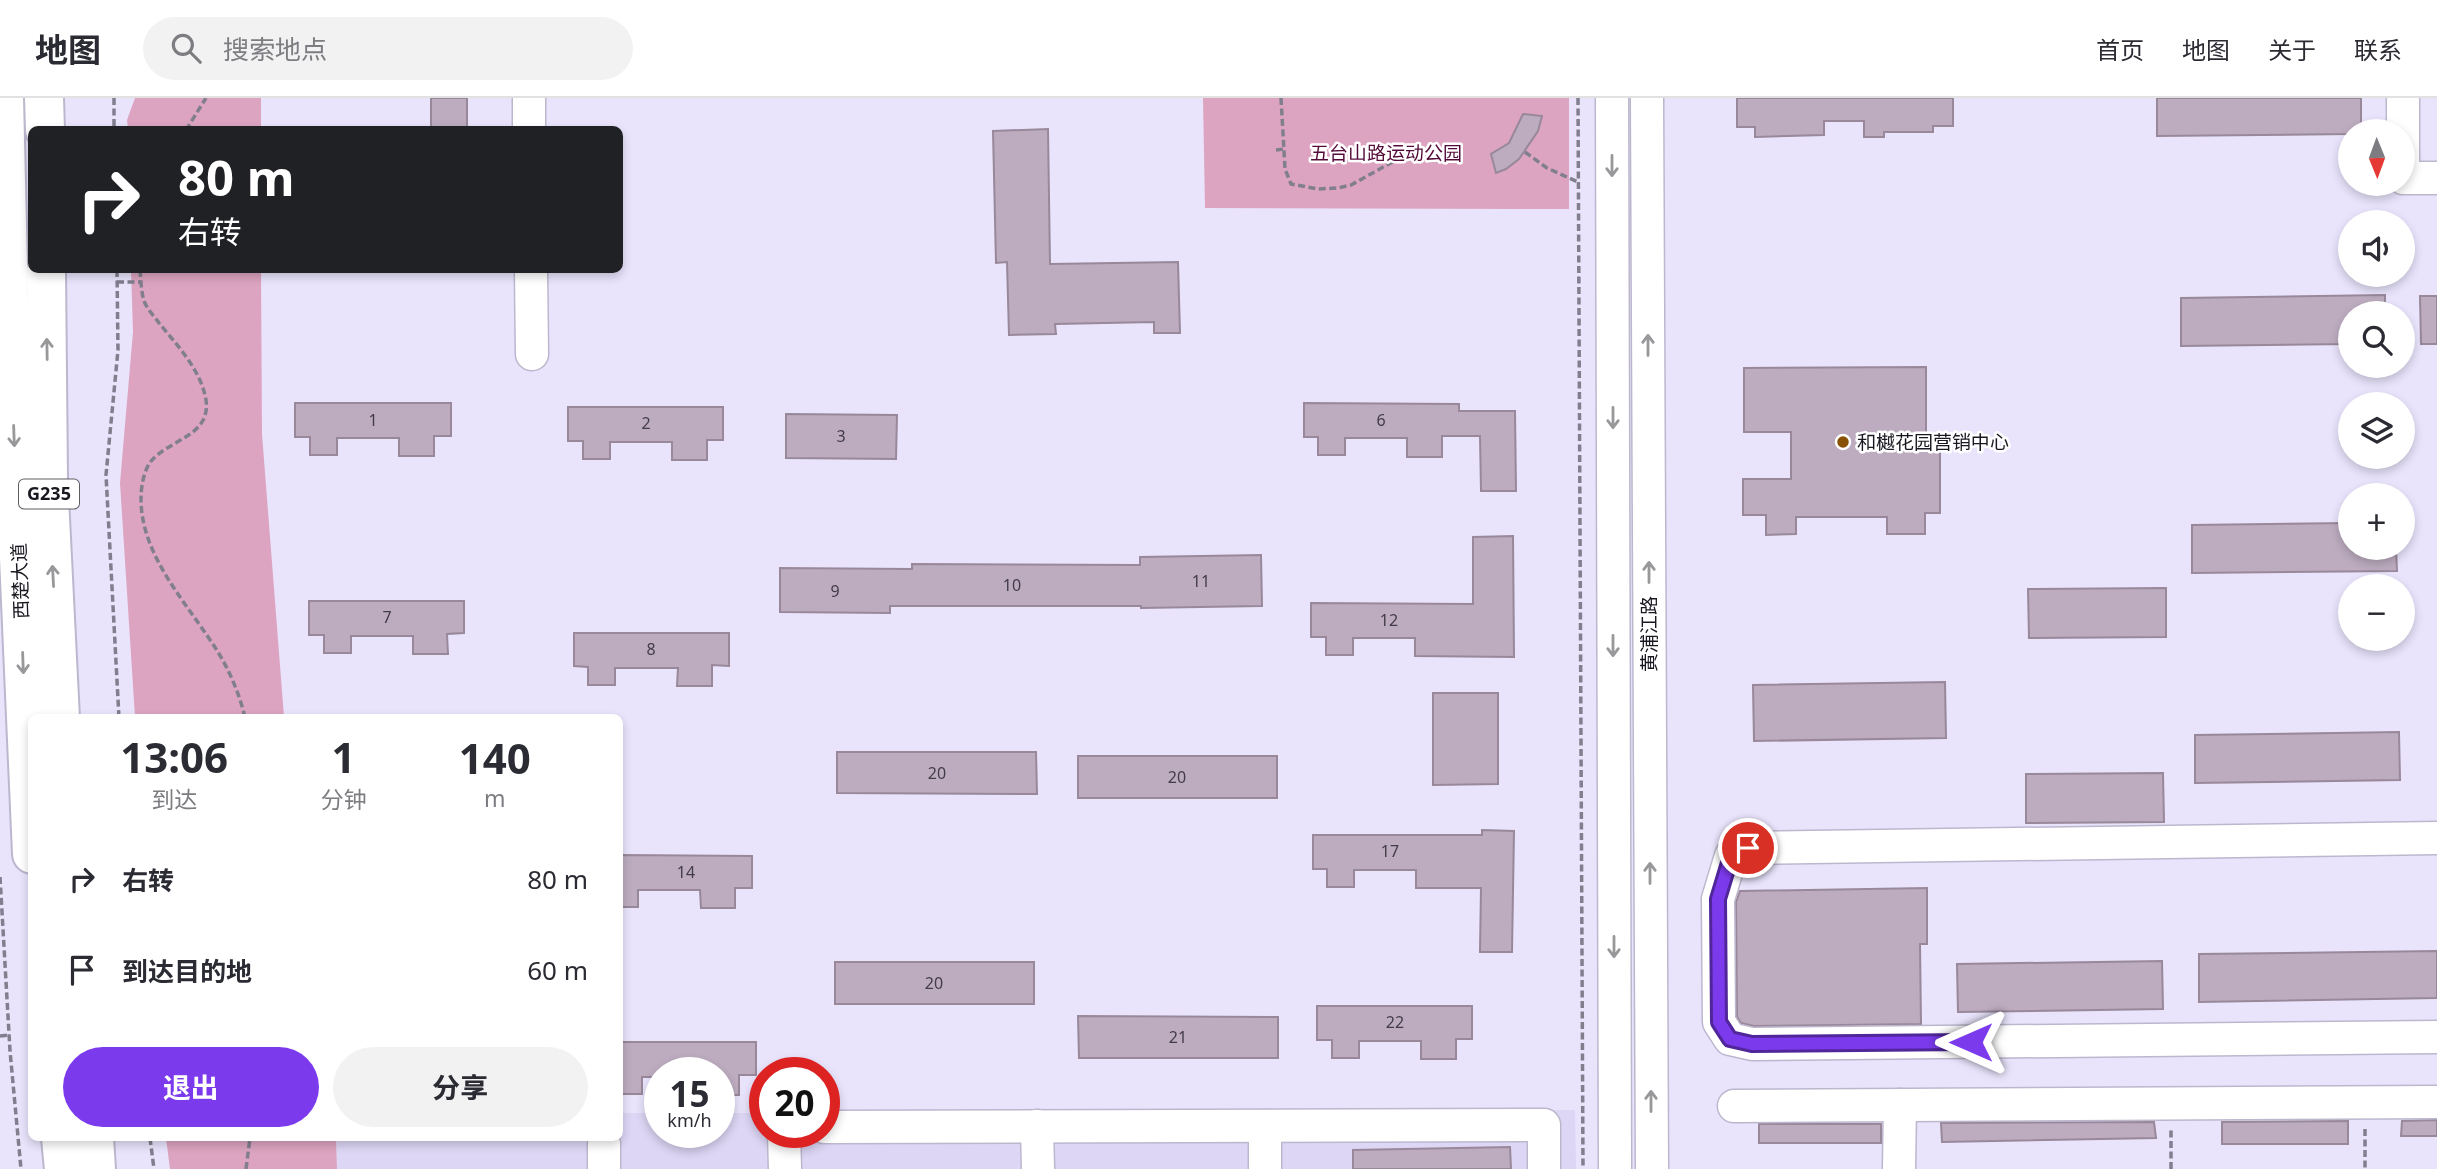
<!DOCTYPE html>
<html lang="zh">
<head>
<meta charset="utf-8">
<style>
  :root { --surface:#fff; --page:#f2f2f3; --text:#2b2b33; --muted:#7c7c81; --line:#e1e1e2; --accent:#7c3aed }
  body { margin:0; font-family:"Noto Sans","Noto Sans SC",sans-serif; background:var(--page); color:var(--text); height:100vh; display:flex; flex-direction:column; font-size:26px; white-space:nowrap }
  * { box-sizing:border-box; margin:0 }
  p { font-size:23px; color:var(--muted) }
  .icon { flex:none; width:38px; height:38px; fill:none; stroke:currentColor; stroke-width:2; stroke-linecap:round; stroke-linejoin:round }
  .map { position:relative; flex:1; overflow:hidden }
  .sheet { position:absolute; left:28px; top:616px; width:595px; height:427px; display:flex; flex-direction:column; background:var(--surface); border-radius:10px; box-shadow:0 4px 10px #0003 }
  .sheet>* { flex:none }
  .guide { position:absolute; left:28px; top:28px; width:595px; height:147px; border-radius:10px; box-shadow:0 4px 10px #0003; background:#202124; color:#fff; overflow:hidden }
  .needle { width:46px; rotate:179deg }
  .tools { position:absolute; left:2338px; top:21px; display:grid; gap:14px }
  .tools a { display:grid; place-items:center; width:77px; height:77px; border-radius:50%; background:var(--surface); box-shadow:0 4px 10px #0003; font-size:35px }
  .speed { position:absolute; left:644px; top:959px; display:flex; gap:14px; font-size:35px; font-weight:700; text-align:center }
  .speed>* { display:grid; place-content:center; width:91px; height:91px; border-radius:50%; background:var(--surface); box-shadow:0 4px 10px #0003; line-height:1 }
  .speed small { font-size:18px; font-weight:400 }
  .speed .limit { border:10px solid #d22; background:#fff; color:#111 }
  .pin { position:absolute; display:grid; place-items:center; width:60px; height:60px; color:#fff; margin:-30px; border:4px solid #fff; border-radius:50%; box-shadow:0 2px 7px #0007 }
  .me { position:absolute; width:77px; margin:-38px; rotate:270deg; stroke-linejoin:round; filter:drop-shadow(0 0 5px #0008) }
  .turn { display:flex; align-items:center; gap:24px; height:147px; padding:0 35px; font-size:32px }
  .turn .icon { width:91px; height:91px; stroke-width:2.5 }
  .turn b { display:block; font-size:49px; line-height:60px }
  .eta { display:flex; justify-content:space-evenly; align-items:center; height:119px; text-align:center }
  .eta b { font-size:42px; font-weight:700; line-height:49px }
  .action { display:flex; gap:14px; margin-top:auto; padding:14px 35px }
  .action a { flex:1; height:80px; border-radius:42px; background:var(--accent); color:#fff; font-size:28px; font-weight:700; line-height:80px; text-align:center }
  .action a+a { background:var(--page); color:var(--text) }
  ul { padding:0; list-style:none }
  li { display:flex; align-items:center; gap:21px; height:91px; padding:0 35px }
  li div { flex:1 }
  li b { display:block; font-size:26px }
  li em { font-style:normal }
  header { display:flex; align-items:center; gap:42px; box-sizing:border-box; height:98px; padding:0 35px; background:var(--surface); border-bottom:2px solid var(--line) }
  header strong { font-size:33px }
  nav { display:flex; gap:38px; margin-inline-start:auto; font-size:24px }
  .search { width:490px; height:63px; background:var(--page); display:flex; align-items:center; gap:18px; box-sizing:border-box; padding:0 24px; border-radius:38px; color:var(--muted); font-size:26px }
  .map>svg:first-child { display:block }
  .built { fill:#ddd6f5 }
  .green { fill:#dca4c0 }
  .building { fill:#bdacc0; stroke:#98889a; stroke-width:2 }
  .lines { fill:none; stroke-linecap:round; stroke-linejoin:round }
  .minor-casing { stroke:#bdb7ce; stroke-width:35 }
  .highway-casing { stroke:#bdb7ce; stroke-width:42 }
  .path { stroke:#817e8e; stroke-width:3.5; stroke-dasharray:7 3.5; stroke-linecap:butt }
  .minor { stroke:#fff; stroke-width:32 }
  .highway { stroke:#fff; stroke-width:38 }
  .oneway { stroke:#98979a }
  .route-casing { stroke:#51269a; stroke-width:18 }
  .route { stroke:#7c3aed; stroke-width:12 }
  .poi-dot { fill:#895104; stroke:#fff; stroke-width:2.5 }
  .labels { text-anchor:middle; stroke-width:5; stroke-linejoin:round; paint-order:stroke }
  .number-label { font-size:16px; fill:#423c47 }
  .shield { fill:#fff; stroke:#5e5d62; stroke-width:2 }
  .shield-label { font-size:18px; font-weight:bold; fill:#19171f }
  .park-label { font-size:19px; fill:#540a39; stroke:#fff }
  .poi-label { font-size:19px; fill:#19171f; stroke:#fff; text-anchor:start }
  .street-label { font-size:19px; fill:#19171f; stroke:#fff }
</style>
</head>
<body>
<header>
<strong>地图</strong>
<div class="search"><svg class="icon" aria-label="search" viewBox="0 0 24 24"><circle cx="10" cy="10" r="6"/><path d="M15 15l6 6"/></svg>搜索地点</div>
<nav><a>首页</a><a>地图</a><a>关于</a><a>联系</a></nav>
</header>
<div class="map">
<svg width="2437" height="1071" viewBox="0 0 2437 1071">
  <rect width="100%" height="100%" fill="#e9e4fc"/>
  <polygon class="built" points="1575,1012 1576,1071 337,1071 336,1040 620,1040 620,1015 660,1015 660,1034 719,1034 719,1015 765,1015 765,1034 824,1034 824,1015"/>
  <g class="green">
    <polygon points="135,0 261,0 261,31 128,31 127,22"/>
    <polygon points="1203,0 1569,0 1569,111 1205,110"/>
    <polygon points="131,172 261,172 262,336 284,619 135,619 120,385 133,234"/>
    <polygon points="166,1040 336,1040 337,1071 170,1071"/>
  </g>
  <g class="building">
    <rect x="431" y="0" width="36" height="32"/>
    <polygon points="1737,0 1953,0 1953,28 1933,28 1933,34 1884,34 1884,39 1864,39 1864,23 1824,23 1824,37 1755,39 1755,29 1737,29"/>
    <polygon points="2157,0 2361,0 2361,33 2350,33 2350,36 2157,38"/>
    <polygon points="1523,16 1542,18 1538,33 1519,61 1506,71 1496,75 1491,56 1509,45"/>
    <polygon points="1048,31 1050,166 1178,164 1180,235 1154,235 1154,224 1055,226 1056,236 1009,237 1007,164 996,165 993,33"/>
    <polygon points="2385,197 2385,215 2350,215 2350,246 2181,248 2181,200"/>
    <polygon points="2420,198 2437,198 2437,246 2421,246"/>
    <polygon points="1926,269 1926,336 1940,336 1940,415 1925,415 1925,436 1887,436 1887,419 1796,419 1796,436 1766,437 1766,417 1743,417 1743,381 1791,381 1791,334 1744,334 1744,270"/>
    <polygon points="295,305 451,305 451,338 434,338 434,358 399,358 399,340 337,340 337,357 310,357 310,339 295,339"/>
    <polygon points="1304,305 1459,306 1459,313 1515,313 1516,393 1481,393 1480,338 1442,338 1442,359 1407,359 1407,340 1345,340 1345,357 1318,357 1318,339 1304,339"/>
    <polygon points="568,309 723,309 723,342 707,342 707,362 672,362 672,344 610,344 610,361 583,361 583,343 568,343"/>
    <polygon points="786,316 897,317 896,361 786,360"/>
    <polygon points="2350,425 2350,450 2396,450 2397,473 2192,475 2192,427"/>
    <polygon points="1513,438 1514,559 1415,558 1415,540 1353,540 1353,557 1326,557 1326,539 1311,539 1311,505 1473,506 1473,439"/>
    <polygon points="1261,457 1262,508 1141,510 1141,508 890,508 890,515 780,514 780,470 912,471 912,466 1140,467 1140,459"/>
    <polygon points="2166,490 2166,539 2029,540 2028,491"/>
    <polygon points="309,503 464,503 464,535 447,536 448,556 413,556 413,538 351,538 351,555 324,555 324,537 309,537"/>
    <polygon points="574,535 729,535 729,568 712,567 712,588 677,588 678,570 615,570 615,587 588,587 588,569 574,568"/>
    <polygon points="1945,584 1946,640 1754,643 1753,587"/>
    <polygon points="1433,595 1498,595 1498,686 1433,687"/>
    <polygon points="2399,634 2400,682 2195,685 2195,637"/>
    <polygon points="837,654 1036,654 1037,696 837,695"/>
    <rect x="1078" y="658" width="199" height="42"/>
    <polygon points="2163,675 2164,724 2026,725 2026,676"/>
    <polygon points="1482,732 1514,733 1512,854 1480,854 1481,790 1416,790 1416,772 1354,772 1354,789 1327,789 1327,771 1313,771 1313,737 1482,737"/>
    <polygon points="620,757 752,758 752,790 735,790 735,810 701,810 700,792 638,792 638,809 620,809"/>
    <polygon points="1927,790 1927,846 1920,846 1921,926 1754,928 1741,925 1737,919 1736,804 1740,793"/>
    <polygon points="2437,853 2437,900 2199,904 2199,856"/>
    <polygon points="2162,863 2163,911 1958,914 1957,866"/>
    <rect x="835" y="864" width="199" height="42"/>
    <polygon points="1317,908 1472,908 1472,941 1456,941 1456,961 1421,961 1421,943 1359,943 1359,960 1332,960 1332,942 1317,942"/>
    <polygon points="1078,918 1278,919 1278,960 1079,960"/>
    <polygon points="620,944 756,944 756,977 739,977 739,997 719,997 719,975 660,975 660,979 642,979 642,996 620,996"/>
    <polygon points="2437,1022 2437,1038 2401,1038 2402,1023"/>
    <polygon points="2348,1023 2348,1046 2222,1046 2222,1024"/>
    <polygon points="2154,1024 2156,1040 1942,1044 1941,1025"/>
    <rect x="1759" y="1026" width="122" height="19"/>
    <polygon points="1510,1049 1511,1071 1353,1071 1353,1052"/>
  </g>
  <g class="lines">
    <defs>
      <g id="minor">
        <polyline points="529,0 529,32"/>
        <polyline points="1612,0 1615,1071"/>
        <polyline points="1647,0 1652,1071"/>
        <polyline points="2403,0 2403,80 2437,80"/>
        <polyline points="531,172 532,256"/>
        <polyline points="2437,740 1748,750 1731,758 1718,801 1719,924 1730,941 1752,946 2437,939"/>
        <polyline points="1734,1008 2437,1004"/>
        <polyline points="1037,1028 1038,1071"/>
        <polyline points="1265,1028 1265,1071"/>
        <polyline points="824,1029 1544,1027 1544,1071"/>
        <polyline points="784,1034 785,1071"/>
        <polyline points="604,1046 604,1071"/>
        <polyline points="1899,1071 1900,1007"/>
      </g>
      <g id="highway">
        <polyline points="4,0 10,253 32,756"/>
        <polyline points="44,0 45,32"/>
        <polyline points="46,172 48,380 60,620"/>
        <polyline points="61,1040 64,1071"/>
        <polyline points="94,1040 96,1071"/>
      </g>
    </defs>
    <use href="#minor" class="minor-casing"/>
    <use href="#highway" class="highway-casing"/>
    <g class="path">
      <polyline points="114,0 114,32"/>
      <polyline points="1281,0 1285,71 1291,86 1318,91 1338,90 1351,87 1396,62 1432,57"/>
      <polyline points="1578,0 1583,1071"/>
      <polyline points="186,32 206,0"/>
      <polyline points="1276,52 1284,51"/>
      <polyline points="1525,54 1547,70 1578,84"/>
      <polyline points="117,172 118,252 106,377 119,620"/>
      <path d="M140,172C141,182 141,193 144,203C147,211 154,218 159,225C177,247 201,272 206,302C211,337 172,341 153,361C144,370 141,388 141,401C141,458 187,505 216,551C229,571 240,597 245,620"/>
      <polyline points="117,184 141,184"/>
      <polyline points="0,779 10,953 21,1071"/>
      <polyline points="0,938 9,937"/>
      <polyline points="2365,1031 2365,1071"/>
      <polyline points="150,1040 154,1071"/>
      <polyline points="246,1071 250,1040"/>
      <polyline points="2171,1071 2171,1032"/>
    </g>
    <use href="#minor" class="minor"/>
    <use href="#highway" class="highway"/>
  </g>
  <defs><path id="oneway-shaft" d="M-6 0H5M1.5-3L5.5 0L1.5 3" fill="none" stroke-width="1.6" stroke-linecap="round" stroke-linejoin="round" transform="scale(1.75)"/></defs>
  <g class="oneway">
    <use href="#oneway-shaft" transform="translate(1612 68) rotate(90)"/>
    <use href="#oneway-shaft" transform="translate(1648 247) rotate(-90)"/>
    <use href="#oneway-shaft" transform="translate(47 251) rotate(-91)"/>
    <use href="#oneway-shaft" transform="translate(1613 320) rotate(90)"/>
    <use href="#oneway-shaft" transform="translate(14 338) rotate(88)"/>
    <use href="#oneway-shaft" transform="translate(1649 474) rotate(-90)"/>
    <use href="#oneway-shaft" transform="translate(53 478) rotate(-93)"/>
    <use href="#oneway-shaft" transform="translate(1613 548) rotate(90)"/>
    <use href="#oneway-shaft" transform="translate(23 565) rotate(88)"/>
    <use href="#oneway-shaft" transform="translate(1650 775) rotate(-90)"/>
    <use href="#oneway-shaft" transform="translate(1614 849) rotate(90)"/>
    <use href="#oneway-shaft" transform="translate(1651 1003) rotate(-90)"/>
  </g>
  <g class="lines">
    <defs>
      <polyline id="route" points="1748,750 1731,758 1718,801 1719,924 1730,941 1752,946 1971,944"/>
    </defs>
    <use href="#route" class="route-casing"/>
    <use href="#route" class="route"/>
  </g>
  <circle class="poi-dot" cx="1843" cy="344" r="7"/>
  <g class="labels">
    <g class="number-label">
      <text x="373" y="328">1</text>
      <text x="1381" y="328">6</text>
      <text x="646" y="331">2</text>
      <text x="841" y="344">3</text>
      <text x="1201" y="489">11</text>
      <text x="1012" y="493">10</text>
      <text x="835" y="499">9</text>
      <text x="387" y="525">7</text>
      <text x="1389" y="528">12</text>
      <text x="651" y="557">8</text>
      <text x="937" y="681">20</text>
      <text x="1177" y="685">20</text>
      <text x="1390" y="759">17</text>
      <text x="686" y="780">14</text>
      <text x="934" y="891">20</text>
      <text x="1395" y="930">22</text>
      <text x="1178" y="945">21</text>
    </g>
    <rect class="shield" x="19" y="381.5" width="60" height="29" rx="5"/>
    <g class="shield-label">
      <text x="49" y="402">G235</text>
    </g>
    <g class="park-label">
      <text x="1386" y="62">五台山路运动公园</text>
    </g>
    <g class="poi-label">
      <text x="1857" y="351">和樾花园营销中心</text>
    </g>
    <g class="street-label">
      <text transform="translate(20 483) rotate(-92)" y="7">西楚大道</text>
      <text transform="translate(1649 536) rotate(-90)" y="7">黄浦江路</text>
    </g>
  </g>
</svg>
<div class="tools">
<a><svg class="needle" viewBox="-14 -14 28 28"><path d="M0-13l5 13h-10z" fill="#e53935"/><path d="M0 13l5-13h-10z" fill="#7c7c81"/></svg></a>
<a><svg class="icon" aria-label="sound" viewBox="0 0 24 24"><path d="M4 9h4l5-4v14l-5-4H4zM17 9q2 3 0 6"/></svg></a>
<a><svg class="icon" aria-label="search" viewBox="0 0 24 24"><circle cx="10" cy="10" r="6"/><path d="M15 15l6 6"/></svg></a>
<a><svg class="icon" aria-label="layers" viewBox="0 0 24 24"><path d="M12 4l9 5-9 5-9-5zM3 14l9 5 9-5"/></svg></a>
<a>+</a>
<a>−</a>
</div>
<div class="speed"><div>15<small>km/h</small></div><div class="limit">20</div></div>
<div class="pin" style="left:1748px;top:750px;background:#d93025"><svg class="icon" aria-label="arrive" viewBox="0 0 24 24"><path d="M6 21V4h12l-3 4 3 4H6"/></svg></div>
<svg class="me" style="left:1971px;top:944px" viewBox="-20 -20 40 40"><path d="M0-17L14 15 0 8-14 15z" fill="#7c3aed" stroke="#fff" stroke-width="4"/></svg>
<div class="guide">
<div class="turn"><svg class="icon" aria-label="right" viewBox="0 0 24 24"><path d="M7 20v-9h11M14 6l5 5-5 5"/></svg><div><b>80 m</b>右转</div></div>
</div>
<section class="sheet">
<div class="eta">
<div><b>13:06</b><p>到达</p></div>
<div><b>1</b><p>分钟</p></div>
<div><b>140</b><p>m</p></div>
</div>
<ul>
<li><svg class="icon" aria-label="right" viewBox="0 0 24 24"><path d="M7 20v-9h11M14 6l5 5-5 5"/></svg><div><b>右转</b></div><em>80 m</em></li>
<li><svg class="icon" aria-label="arrive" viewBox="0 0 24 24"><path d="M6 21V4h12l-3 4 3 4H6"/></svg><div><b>到达目的地</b></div><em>60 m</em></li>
</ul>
<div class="action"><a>退出</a><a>分享</a></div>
</section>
</div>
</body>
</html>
